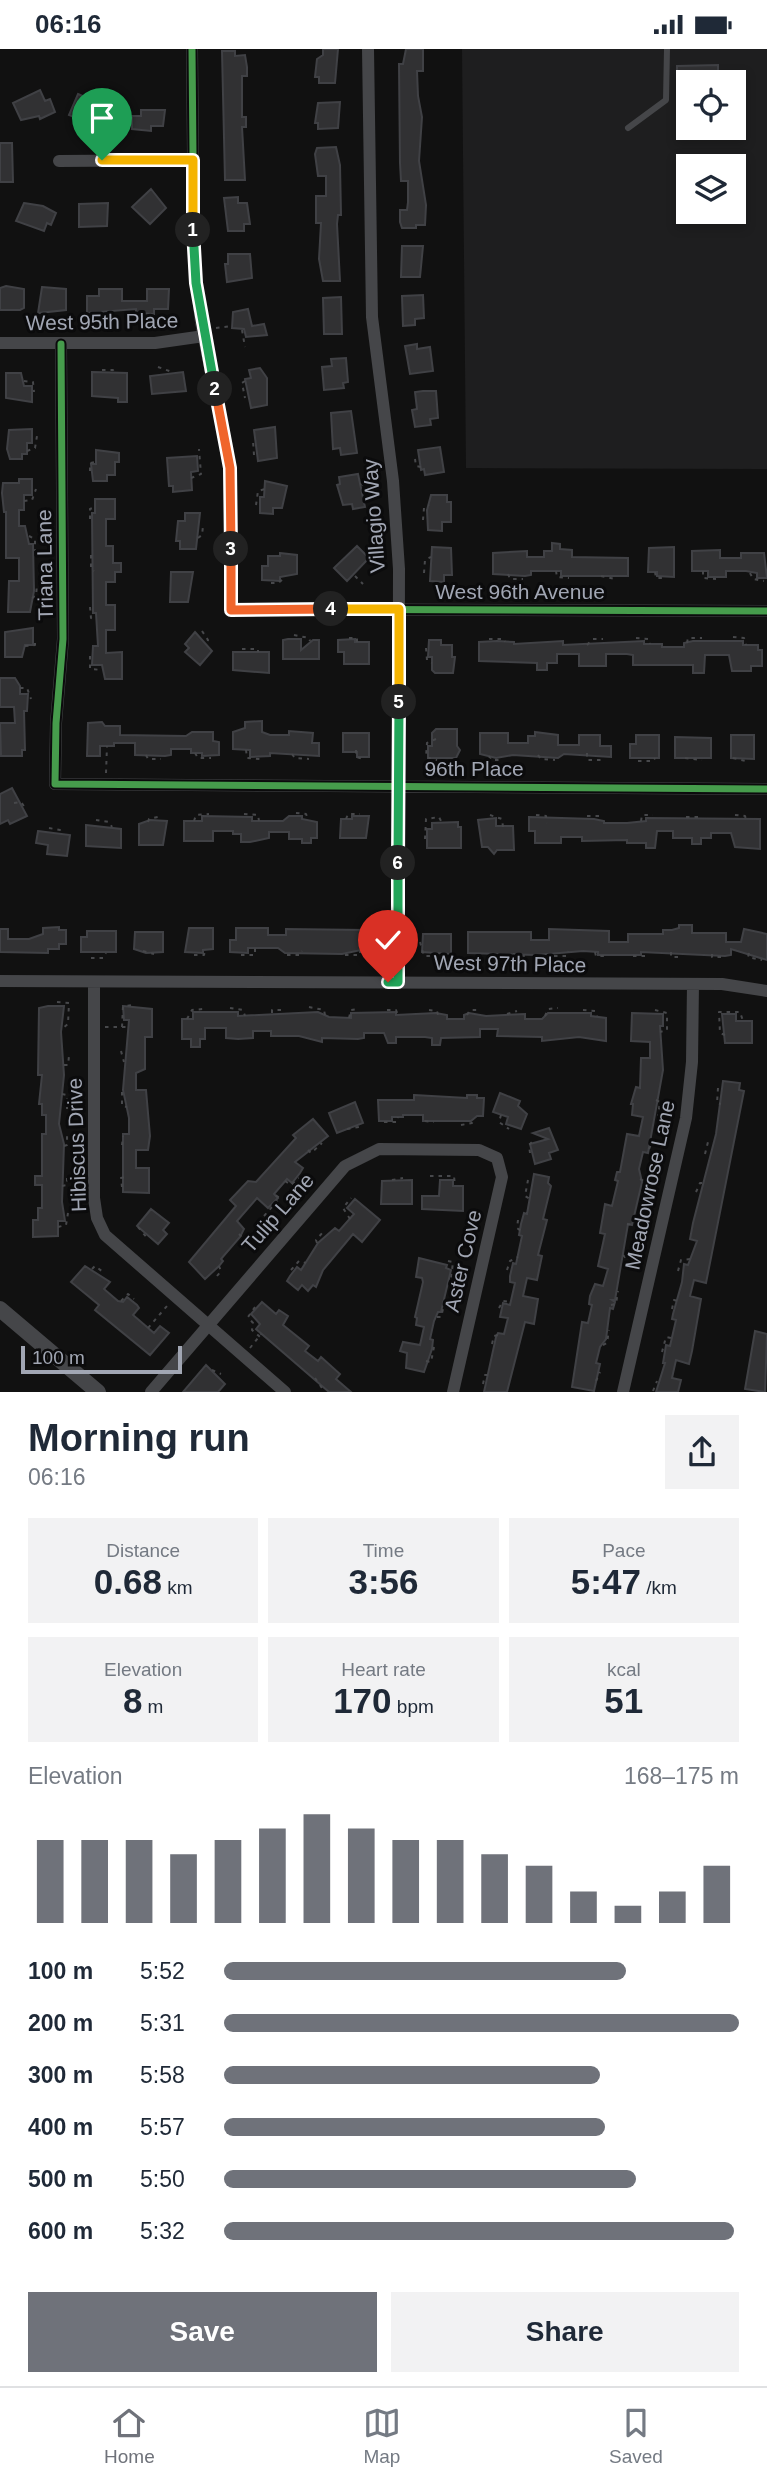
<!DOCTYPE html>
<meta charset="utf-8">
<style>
body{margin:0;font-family:Arial,sans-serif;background:#f2f2f3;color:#1f2937;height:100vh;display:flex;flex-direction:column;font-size:26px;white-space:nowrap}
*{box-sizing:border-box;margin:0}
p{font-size:23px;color:#747a83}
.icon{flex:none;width:38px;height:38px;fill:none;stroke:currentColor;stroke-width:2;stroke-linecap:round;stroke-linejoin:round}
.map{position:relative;height:1343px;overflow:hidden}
.side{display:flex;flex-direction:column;background:#fff;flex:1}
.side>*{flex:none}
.controls{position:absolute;left:676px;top:21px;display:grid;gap:14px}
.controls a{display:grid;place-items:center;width:70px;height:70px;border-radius:0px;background:#fff;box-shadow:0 4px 10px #0003;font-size:35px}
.scale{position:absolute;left:21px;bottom:18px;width:161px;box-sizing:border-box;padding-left:7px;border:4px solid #a1a6b3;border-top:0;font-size:19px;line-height:24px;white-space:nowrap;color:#a1a6b3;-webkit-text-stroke:5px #0b0b0c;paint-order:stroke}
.pin{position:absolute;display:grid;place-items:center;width:60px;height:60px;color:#fff;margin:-72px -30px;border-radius:50% 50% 50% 0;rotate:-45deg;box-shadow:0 0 7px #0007}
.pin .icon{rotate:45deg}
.km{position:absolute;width:35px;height:35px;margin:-18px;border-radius:50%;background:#222;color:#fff;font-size:19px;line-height:35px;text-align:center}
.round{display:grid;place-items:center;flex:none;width:74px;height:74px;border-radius:0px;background:#f2f2f3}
.overview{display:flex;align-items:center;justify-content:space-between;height:119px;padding:0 28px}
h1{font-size:38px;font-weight:600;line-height:52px}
.stats{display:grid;grid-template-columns:repeat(3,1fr);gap:10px;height:119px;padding:7px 28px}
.stats div{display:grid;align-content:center;border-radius:0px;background:#f2f2f3;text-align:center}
.stats b{font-size:35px;font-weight:600}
.stats small{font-size:19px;font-weight:400}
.stats p{font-size:19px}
.chart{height:196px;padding:14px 28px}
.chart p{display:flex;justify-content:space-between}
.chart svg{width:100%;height:126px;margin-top:7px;stroke:#6f727a;stroke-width:6}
.action{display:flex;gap:14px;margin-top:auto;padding:14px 28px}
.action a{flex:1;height:80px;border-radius:0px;background:#6f727a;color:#fff;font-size:28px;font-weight:600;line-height:80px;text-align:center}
.action a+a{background:#f2f2f3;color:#1f2937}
ul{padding:0 28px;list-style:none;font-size:23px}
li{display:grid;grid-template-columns:112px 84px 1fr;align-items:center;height:52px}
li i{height:18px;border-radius:9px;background:#6f727a}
.status{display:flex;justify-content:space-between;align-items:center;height:49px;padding:0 35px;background:#fff;direction:ltr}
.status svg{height:19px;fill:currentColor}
.tab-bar{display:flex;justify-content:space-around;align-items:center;height:98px;border-top:2px solid #e0e1e3;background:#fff;font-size:19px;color:#747a83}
.tab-bar a{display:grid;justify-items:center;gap:4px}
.tab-bar .on{color:#6f727a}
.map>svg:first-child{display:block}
.built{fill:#1e1e1f;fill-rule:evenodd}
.building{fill:#313133;stroke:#404145;stroke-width:2}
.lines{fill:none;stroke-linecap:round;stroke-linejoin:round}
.path{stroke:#47484b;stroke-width:2;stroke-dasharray:3.5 5;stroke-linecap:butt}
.service{stroke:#454649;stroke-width:6}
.minor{stroke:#454649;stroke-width:12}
.tertiary{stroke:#454649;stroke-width:16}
.cycleway-casing{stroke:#0b0b0c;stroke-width:11}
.cycleway{stroke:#469c4c;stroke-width:7}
.split-1-casing{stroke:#fff;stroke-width:14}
.split-2-casing{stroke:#fff;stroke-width:14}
.split-3-casing{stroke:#fff;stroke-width:14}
.split-4-casing{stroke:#fff;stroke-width:14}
.split-5-casing{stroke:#fff;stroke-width:14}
.split-6-casing{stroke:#fff;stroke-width:14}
.split-7-casing{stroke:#fff;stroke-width:14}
.split-1{stroke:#f5b400;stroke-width:9}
.split-2{stroke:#22a559;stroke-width:9}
.split-3{stroke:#f0652b;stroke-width:9}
.split-4{stroke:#f0652b;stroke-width:9}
.split-5{stroke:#f5b400;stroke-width:9}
.split-6{stroke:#22a559;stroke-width:9}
.split-7{stroke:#22a559;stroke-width:9}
.labels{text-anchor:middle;stroke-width:6;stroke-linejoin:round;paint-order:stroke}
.street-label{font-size:21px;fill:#a1a6b3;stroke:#0b0b0c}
</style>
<div class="status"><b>06:16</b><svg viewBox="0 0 49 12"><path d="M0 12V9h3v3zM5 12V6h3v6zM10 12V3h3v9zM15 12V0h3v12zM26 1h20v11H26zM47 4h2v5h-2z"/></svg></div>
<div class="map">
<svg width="767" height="1343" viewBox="0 0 767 1343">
<rect width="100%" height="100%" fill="#111"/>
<path class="built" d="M462 0H767V420L466 419ZM688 33H733V79H688ZM688 117H733V163H688Z"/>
<path class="building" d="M323 0H338L335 34H319V28H315L317 10 323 6Z
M406 0H423V22H417L418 47 422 68 419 112 426 156 425 176H416V179H402L400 173V161H407L408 153V132H401L400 114 399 15H403Z
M222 2H235V7L245 6 247 18V27H242V68H246V78H242L245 131H225Z
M718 16V33H677V17Z
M40 41 45 52 50 50 55 63 40 70 39 67 21 71 13 54Z
M78 45 111 59 108 66 114 68 108 82 69 66Z
M340 53 338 79 318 80V74H315L318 54Z
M141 61H165L163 77H151V82L132 80V67H141Z
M0 94H12L13 133H0Z
M336 98 340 116 341 166H338L337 175 340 232H323L319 210 321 174H316V147H326V127H318L315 105 317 99Z
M151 140 166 159 150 175 132 158Z
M238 148V154H247L250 175H244V182H228L224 149Z
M24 154 43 157 56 164 51 176 47 174 44 182 16 172Z
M108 154 107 177 79 178V155Z
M402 197H423L420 228H401Z
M228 205H250L252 229 227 233 225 215H228Z
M6 237 24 240V259L20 261H0V239Z
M42 238 66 240V261L38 264Z
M99 240H122V252H147V240H169L168 260H154V265L136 264V260L87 264V247H99Z
M423 246 424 269 415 270V276L403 277 402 247Z
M341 248 342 285H324L323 249Z
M248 260 252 277 264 275 267 286 246 288 244 280 232 279 233 263Z
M417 295V300L430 298 433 322 410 325 405 297Z
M346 309 348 333 343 334 344 339 324 341 322 318 332 317 331 310Z
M260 319 267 329V356L251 359 245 330 251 329 249 321Z
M92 323 127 324V353H118V349L92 347Z
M183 323 186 342 152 345 150 327Z
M6 324H21L24 337H32V353L6 349Z
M423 342H436L438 369 430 370 431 376 415 378 412 361 417 360 415 343Z
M351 362 357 404 341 406 340 399 333 400 331 364Z
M275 378 277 409 258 412 254 381Z
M32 380V394H27V405H22V410H10L7 400 9 381Z
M440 398 444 423 425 426 424 420 421 421 418 401Z
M96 401 119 404V413H115V426H107V432H93L91 415H96Z
M197 407 198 422 191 423 192 441 173 443V437H169L167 409Z
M358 425 365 458 353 460 352 455 343 456 337 436 340 435 339 428Z
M19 430H32V446H24V461H19V477H25L29 495H33L34 542 30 563H8L9 532H19V509H6V463H4L2 444 3 434H19Z
M265 432 287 437 282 459H273V465L260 464V448H264Z
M431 446H447V453H451V473H442V482L428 481 427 461Z
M95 450H115V470H106V497H113V514H121V523H115V533H106V556H115V581H106V604L122 603V630H105L102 616H92L93 597H98L96 564H93L92 464H95Z
M185 464H200L196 500H180V492H176L178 472H185Z
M552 494 560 495V500L572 501V508L628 509V527H561V522H531V526L525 527 493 525V504L527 502V508H544V502H552Z
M357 497 369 509 347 532 334 519Z
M432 498 451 499 452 526H444V533L430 532Z
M674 498V528L657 527V523H648L649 499Z
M720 501V509H741V504H764L767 529H757V524L746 522H726V528H708V522H692V502Z
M280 504 297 506V525L280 528V532L262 531V517H268V507H280Z
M171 523H193L188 553H170Z
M33 579V596H25L22 608H5V583Z
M195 583 212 602 200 616 185 603 189 599 185 595Z
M288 590H301V601L313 591H319V610H283V591Z
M355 590V593H369V615H344V603H338V591Z
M429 591H441V596H452V608H455L453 624H435L432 621V608H428Z
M497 592 514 593V595L563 592V596L644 592V595H662V598H684V594L693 592H743V596H758V601H762V617H751V622H732L729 606H705L704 624H693V616H633V606L627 605H606V617H579V605H557V614H547V621H537V614L479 612V593Z
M233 603H269V624L233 621Z
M0 629H15L20 637V645H28L27 662H24L25 701H22V707H1L0 674H15L14 658H0Z
M262 672V683L270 686H289V682L313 684 312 694H319V707L270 704V707L250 708V701L233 700V683L245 679V673Z
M102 673 105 677H120V686L186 687 192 683H213V692L219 693V706L202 707V704H191V700H171V706L165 707 135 706V694H114V697H100V707H87L88 674Z
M436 680H457V697L460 701 456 709H428V697H432V684Z
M535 683 558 686V696H579V686H600V697H611V708L564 705 558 709 513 706 496 709 480 705V684H508V694H528V687H535Z
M343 684H369V708H357V703H343Z
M636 686H659V709H630V695H636Z
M731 686H754V710L731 709Z
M675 688 711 689V709H675Z
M12 739 27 767 10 775 8 771 0 775V745Z
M202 767 252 768V772H283L289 767H302V770L317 773V789H311V794H302V790H289V783H269V789L250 793H241V785H233V782H213V792H184V772H202Z
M352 767H369L366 789H340L341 770H352Z
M529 768 594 770 604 772V774H627L646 772V769L760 770V800L735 798 731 784H711V789H701V795H692V789H673V782H657L655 799H646V794H627V791L582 792V788H561V794H535V782H529Z
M496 769V777H513L514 801H497L494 805 488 798H482L478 771Z
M150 771 167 772 163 796H139V775Z
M458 773V778H461V799H427V780H432V774Z
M86 776 121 780V799L86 797Z
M38 782 70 786 67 807 47 805 48 796 36 794Z
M679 876H692V884H726V893H741L744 880 767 885V911L731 900V906L725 907 641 903V906H598V903L583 902 536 906 468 904V883H531V891H549V880L609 882V893H628V885H663V881H672L679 879Z
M59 878V881H66V895H59V900H48V904L0 903V880H8V890H29L43 885V879Z
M189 879H213V900L203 901V904L185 903Z
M236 879H268V886H286V880L365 881 366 900 342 905 285 904 278 899H248V904L230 903V891H236Z
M87 882H116V903H81V888H87Z
M135 883H163V903L146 904 134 900Z
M423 885H451V905L422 903Z
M48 957H64L61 983 64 1026 59 1075 64 1095 62 1153 65 1172H58V1187L33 1188V1171H38V1159H42V1136H35V1127H42V1085H46V1066H42V1055H39L42 1026H38L39 959Z
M123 957 152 960V988H145V1020L136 1024V1041H146L150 1087 148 1101H136V1119H149V1144L123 1143V1085H129V1069L123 1041 129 971H124Z
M193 963H238V967L318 963 329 968 351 969V964L396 963V966L436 964 447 966V970H464V966L469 964 486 967 525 965V970H542L548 964H591V967L606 969V992L579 988 542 992V988L497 987 498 980H480V988L441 989 440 996H432V989L425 988H396V994H388L384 984H364V989L358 990 322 989V993L299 987H271V982H253V989L238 990 226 989V979H205V990H200V998H191V990H182V970H193Z
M632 964 663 965V977H660L663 1021 648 1104 643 1103 639 1120 642 1133 632 1176 628 1175 615 1251H612L615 1253 613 1260 610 1259 606 1290 600 1298 596 1314 600 1315 594 1342 572 1338 582 1273 588 1274 592 1256 589 1255 590 1247 595 1235 603 1237 608 1220 598 1217 605 1185 600 1184 605 1155 612 1157 618 1132 615 1131 617 1123H620L627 1085 639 1087 643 1068 632 1066 633 1055H631L636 1038 640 1039 641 1009H650V993L631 992Z
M722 965H736V972H752V994H725Z
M723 1032 740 1034 739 1041 744 1042 706 1234 694 1231 690 1247 701 1250 692 1302 689 1315 676 1311 672 1329 681 1331 678 1343H656L665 1314H663L666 1296 670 1297 676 1271 672 1270 673 1265 682 1233 684 1215 688 1216 697 1192 690 1190 693 1174 716 1085Z
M500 1044 520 1052 518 1057 527 1065 521 1080 506 1075 508 1068 493 1063Z
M414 1046 467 1049V1046H477V1049H484L483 1067H477L471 1072H423V1066H403V1068H392V1072H379L378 1051H414Z
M355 1053 363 1074 337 1084 329 1064Z
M313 1070 328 1087 295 1113 303 1119 300 1124 292 1134 287 1130 274 1145 278 1149 268 1159 257 1149 237 1172 244 1180 240 1188 221 1210 223 1212 219 1217 205 1230 189 1213 236 1157 230 1151 248 1132 256 1133 296 1089 293 1086Z
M549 1079 558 1101 549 1104 551 1110 535 1115 530 1095 548 1090 533 1084Z
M534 1125 549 1128 548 1134 551 1137 543 1170 547 1171 538 1206 542 1207 537 1231 527 1229 523 1247 538 1250 534 1275 525 1273 507 1343H484L496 1288 498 1284 504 1285 508 1269 500 1268 503 1254 510 1256 515 1234 510 1233V1227L513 1214 516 1215 522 1187 519 1186 521 1175 524 1164 527 1165Z
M412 1131V1155H381L382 1132Z
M440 1131H453V1137H463V1162L422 1160V1147H439Z
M355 1150 380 1171 362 1193 353 1185 323 1221 316 1238 313 1236 308 1242 302 1236 298 1241 287 1232 290 1227 297 1218 301 1221 318 1194 335 1179 339 1182 354 1165 347 1159Z
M151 1160 169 1174 163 1181 167 1185 158 1195 137 1177Z
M419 1209 447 1216 446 1219 451 1221 441 1263H438L434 1272 430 1290 433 1291 432 1300 424 1323 406 1319 407 1304 400 1302 403 1293 420 1296 424 1278 416 1276 417 1269 415 1268 423 1233 422 1229 416 1228Z
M85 1217 110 1233 104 1240 118 1252 123 1253 127 1248 137 1256 139 1259 133 1266 154 1284 160 1277 169 1284 150 1306 95 1261 99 1256 71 1233Z
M262 1253 276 1265 279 1261 288 1267 283 1276 309 1297 305 1302 318 1312 321 1308 340 1325 336 1330 351 1343H329L256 1280 260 1275 251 1265Z
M755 1282 767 1285 765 1343 745 1340Z
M206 1316 225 1335 218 1343H183Z"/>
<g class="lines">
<path class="path" d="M216 279 232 277
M242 281 245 298
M158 318 172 323
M102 321H113L115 326
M24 332 33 333 34 343
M245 332 242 334 245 349
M27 402 35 399 37 387
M254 406 253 392 256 391
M415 410 416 417 421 418
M90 422V414L96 413
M191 429 201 425 199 400
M360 435 364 436 367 450
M24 452 32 451 36 440
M256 456 258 442 269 439
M90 470V460L95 458
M423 471 424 459 429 456
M29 487 35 490V502
M198 489 202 486 203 477
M91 506V520L94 522
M556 522 557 528 569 529
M703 522V529L716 530
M655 523 656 529H665
M424 524 425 511 431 508
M750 524 753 530 764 532
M508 525 510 530H523
M355 527 363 535
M601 527 615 530
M271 534H278L286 528
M32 549 36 547 37 535
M90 558 91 569 96 572
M202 582 208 591 207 596
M294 586 309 589 310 592
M733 588 744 589 746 596
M349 589H357V593
M636 589 649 590 650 595
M489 590H504L505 593
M687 594 688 589H702
M587 596 593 590H603
M25 597 35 596V589
M426 599 427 611 432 614
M242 600H258V603
M90 607V620L102 621
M20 639H27L31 650
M436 690 427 694 426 708 437 711
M246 701 247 709 260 710
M356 701V708L363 710
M195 704 198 709H211
M587 704V711H602
M292 705 295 709 309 710
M146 706 148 710H161
M538 706 541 710 555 711
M489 707 491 711H503
M685 709 702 711
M733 709 746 712
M638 712H653L655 709
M106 724 107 697
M14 754 21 753 26 760
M296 764 306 765 308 770
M244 765 258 766 259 772
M490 766 502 770 503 778
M536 766 546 767 547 774
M735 766 745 767 747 773
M587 767H599L600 772
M686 768H700L701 770
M346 770 348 765H360
M96 771 109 773 112 778
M194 772 196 766 209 765
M641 772 642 766H653
M148 773 149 770 158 768
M49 779 60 781 61 785
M425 790 426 770 439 768 442 774
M420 893 424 907H442
M143 902 154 905
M595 903 596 907H606
M671 903V908H683
M749 904 748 908 762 911
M513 905 528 908
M712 905V908H721
M194 906H204L205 901
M241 906H255V899
M287 906H300L302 902
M345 906H360V901
M554 907H566L568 902
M633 907H645L647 903
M91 909H103L106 904
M442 922V906
M57 953 69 954 68 975 63 979
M309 958 324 961 325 966
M230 959 243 961 245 967
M387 961H396L398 966
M429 961 437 962 438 966
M583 961 595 962 597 967
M655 961 667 964V981L660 983
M272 964V961H284
M507 965 517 962
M467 966 470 961H477
M545 967 548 960 558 959
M349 969 351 961 359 960
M187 970 192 961 203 960
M105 978H130
M122 978 123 957 135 956
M725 986 720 984 719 963H740L743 972
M121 1002 124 1013
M64 1016H68L69 1007
M718 1039 717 1054 721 1055
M122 1043V1057L127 1058
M62 1045 67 1046V1060
M656 1051 660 1053 658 1067
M501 1066 499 1073 509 1080
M425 1072 434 1073
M384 1073H397L398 1068
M461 1076 472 1074 473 1070
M347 1080 359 1078
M122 1096 123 1087
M64 1097 67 1096V1083
M649 1100 652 1093
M308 1101 311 1104 322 1094
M530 1104 529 1096 532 1093
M705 1105 708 1093H712
M430 1127H454L455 1137
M640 1130 644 1132V1142
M392 1131 403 1129
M528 1131 525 1147 530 1150
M285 1132 291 1136 299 1129
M62 1137 67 1136V1125
M122 1138 121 1129 125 1128
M696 1143 700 1134H705
M264 1167 280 1149 275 1146
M350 1170 343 1159 351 1149
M518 1171 517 1179 521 1182
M627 1175 633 1176 635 1167
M58 1178 66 1176 68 1164
M138 1178 148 1190
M239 1185 244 1190 240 1194
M317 1194 316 1191 324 1182
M623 1206 626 1209 624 1218
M448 1212 453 1213 451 1229
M92 1220 95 1217 103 1223
M291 1221 299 1212 306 1214
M507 1221 510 1212 518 1208
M678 1222 681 1211 690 1210
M217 1227 221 1222 219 1217
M121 1252 128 1245 134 1250
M611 1256 616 1255 618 1242
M255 1258 248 1268 253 1274 252 1281 260 1288
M499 1259 503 1252 511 1253
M672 1260 674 1251 678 1252
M437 1268H441L444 1256
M148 1279 167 1257
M492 1295 494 1287 498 1286
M603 1296 607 1294 609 1281
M250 1299 261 1285
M662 1303 666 1288 671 1289
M426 1312 431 1313 434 1298
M212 1321 221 1325
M315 1329 322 1339
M596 1332 600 1323
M483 1335 485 1326H488
M653 1342 657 1332"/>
<path class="service" d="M628 79 666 51 667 0"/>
<path class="minor" d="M192 0 194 213 201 273 230 419 231 560 767 562
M368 0 372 268 393 432 399 520 398 933
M59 112 193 111
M0 294H155L204 287
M61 295 63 590 56 674 55 735 767 740
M0 932 722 935 767 942
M94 933V1149L97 1169 105 1186 285 1343
M151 1343 345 1117 379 1100 479 1101 497 1109 502 1128 453 1343
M623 1343 686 1069 692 1013 693 935"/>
<path class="tertiary" d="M0 1260 98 1343"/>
<g class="cycleway-casing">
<path id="cycleway" d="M192 0 194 213 201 273 230 419 231 560 767 562
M61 295 63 590 56 674 55 735 767 740"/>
</g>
<use href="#cycleway" class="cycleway"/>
</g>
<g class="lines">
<g class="split-1-casing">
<path id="split-1" d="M102 111H193V181"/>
</g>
<g class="split-2-casing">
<path id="split-2" d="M193 181 196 234 215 340"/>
</g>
<g class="split-3-casing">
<path id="split-3" d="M215 340 230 419 231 500"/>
</g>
<g class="split-4-casing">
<path id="split-4" d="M231 500V561L331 560"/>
</g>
<g class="split-5-casing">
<path id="split-5" d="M331 560H399V653"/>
</g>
<g class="split-6-casing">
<path id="split-6" d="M398 814 399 653"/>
</g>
<g class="split-7-casing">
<path id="split-7" d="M388 933H398V814"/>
</g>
<use href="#split-1" class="split-1"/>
<use href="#split-2" class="split-2"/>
<use href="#split-3" class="split-3"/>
<use href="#split-4" class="split-4"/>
<use href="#split-5" class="split-5"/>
<use href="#split-6" class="split-6"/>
<use href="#split-7" class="split-7"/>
</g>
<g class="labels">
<g class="street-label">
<text transform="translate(102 273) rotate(-1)" y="7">West 95th Place</text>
<text transform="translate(374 467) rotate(-94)" y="7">Villagio Way</text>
<text transform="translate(45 516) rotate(-91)" y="7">Triana Lane</text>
<text x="520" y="550">West 96th Avenue</text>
<text x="474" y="727">96th Place</text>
<text transform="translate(510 915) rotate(1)" y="7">West 97th Place</text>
<text transform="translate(77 1096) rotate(-92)" y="7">Hibiscus Drive</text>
<text transform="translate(650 1136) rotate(-78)" y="7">Meadowrose Lane</text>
<text transform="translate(278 1164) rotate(-49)" y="7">Tulip Lane</text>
<text transform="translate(463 1212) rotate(-77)" y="7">Aster Cove</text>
</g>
</g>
</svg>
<div class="controls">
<a><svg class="icon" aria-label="locate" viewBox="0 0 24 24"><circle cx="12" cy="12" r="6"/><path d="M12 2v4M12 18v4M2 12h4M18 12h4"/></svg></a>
<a><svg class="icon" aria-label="layers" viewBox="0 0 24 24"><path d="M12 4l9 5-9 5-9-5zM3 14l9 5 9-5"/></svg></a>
</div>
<div class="scale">100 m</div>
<div class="pin" style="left:102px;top:111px;background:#1e9e55"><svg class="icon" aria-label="arrive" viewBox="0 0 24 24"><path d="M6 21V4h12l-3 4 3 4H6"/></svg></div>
<div class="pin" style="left:388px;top:933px;background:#d93025"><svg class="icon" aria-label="check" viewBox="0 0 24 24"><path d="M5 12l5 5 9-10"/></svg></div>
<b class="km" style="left:193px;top:181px">1</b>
<b class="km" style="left:215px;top:340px">2</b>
<b class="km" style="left:231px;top:500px">3</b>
<b class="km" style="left:331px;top:560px">4</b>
<b class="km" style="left:399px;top:653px">5</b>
<b class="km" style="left:398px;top:814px">6</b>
</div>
<section class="side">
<div class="overview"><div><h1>Morning run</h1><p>06:16</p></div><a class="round"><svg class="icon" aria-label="share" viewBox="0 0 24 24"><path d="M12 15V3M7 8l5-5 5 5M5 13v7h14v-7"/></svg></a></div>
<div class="stats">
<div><p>Distance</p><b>0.68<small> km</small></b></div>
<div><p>Time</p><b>3:56</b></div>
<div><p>Pace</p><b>5:47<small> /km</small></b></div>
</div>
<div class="stats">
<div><p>Elevation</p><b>8<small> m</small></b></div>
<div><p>Heart rate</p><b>170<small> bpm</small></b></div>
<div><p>kcal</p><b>51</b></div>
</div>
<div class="chart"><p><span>Elevation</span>168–175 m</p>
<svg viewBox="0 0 160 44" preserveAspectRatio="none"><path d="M5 44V15M15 44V15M25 44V15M35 44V20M45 44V15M55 44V11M65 44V6M75 44V11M85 44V15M95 44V15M105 44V20M115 44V24M125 44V33M135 44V38M145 44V33M155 44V24"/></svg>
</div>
<ul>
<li><b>100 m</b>5:52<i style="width:78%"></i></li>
<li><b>200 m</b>5:31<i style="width:100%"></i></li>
<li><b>300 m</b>5:58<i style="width:73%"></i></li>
<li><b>400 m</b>5:57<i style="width:74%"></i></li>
<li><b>500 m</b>5:50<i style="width:80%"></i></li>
<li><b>600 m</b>5:32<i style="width:99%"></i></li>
</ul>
<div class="action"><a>Save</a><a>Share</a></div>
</section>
<nav class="tab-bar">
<a class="on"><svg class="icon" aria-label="home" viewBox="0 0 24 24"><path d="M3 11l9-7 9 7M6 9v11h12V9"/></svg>Home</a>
<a><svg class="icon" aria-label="map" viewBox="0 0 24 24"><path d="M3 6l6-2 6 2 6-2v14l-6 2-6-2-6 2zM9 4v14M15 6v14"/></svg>Map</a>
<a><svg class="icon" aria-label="saved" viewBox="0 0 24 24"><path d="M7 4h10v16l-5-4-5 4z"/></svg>Saved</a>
</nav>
